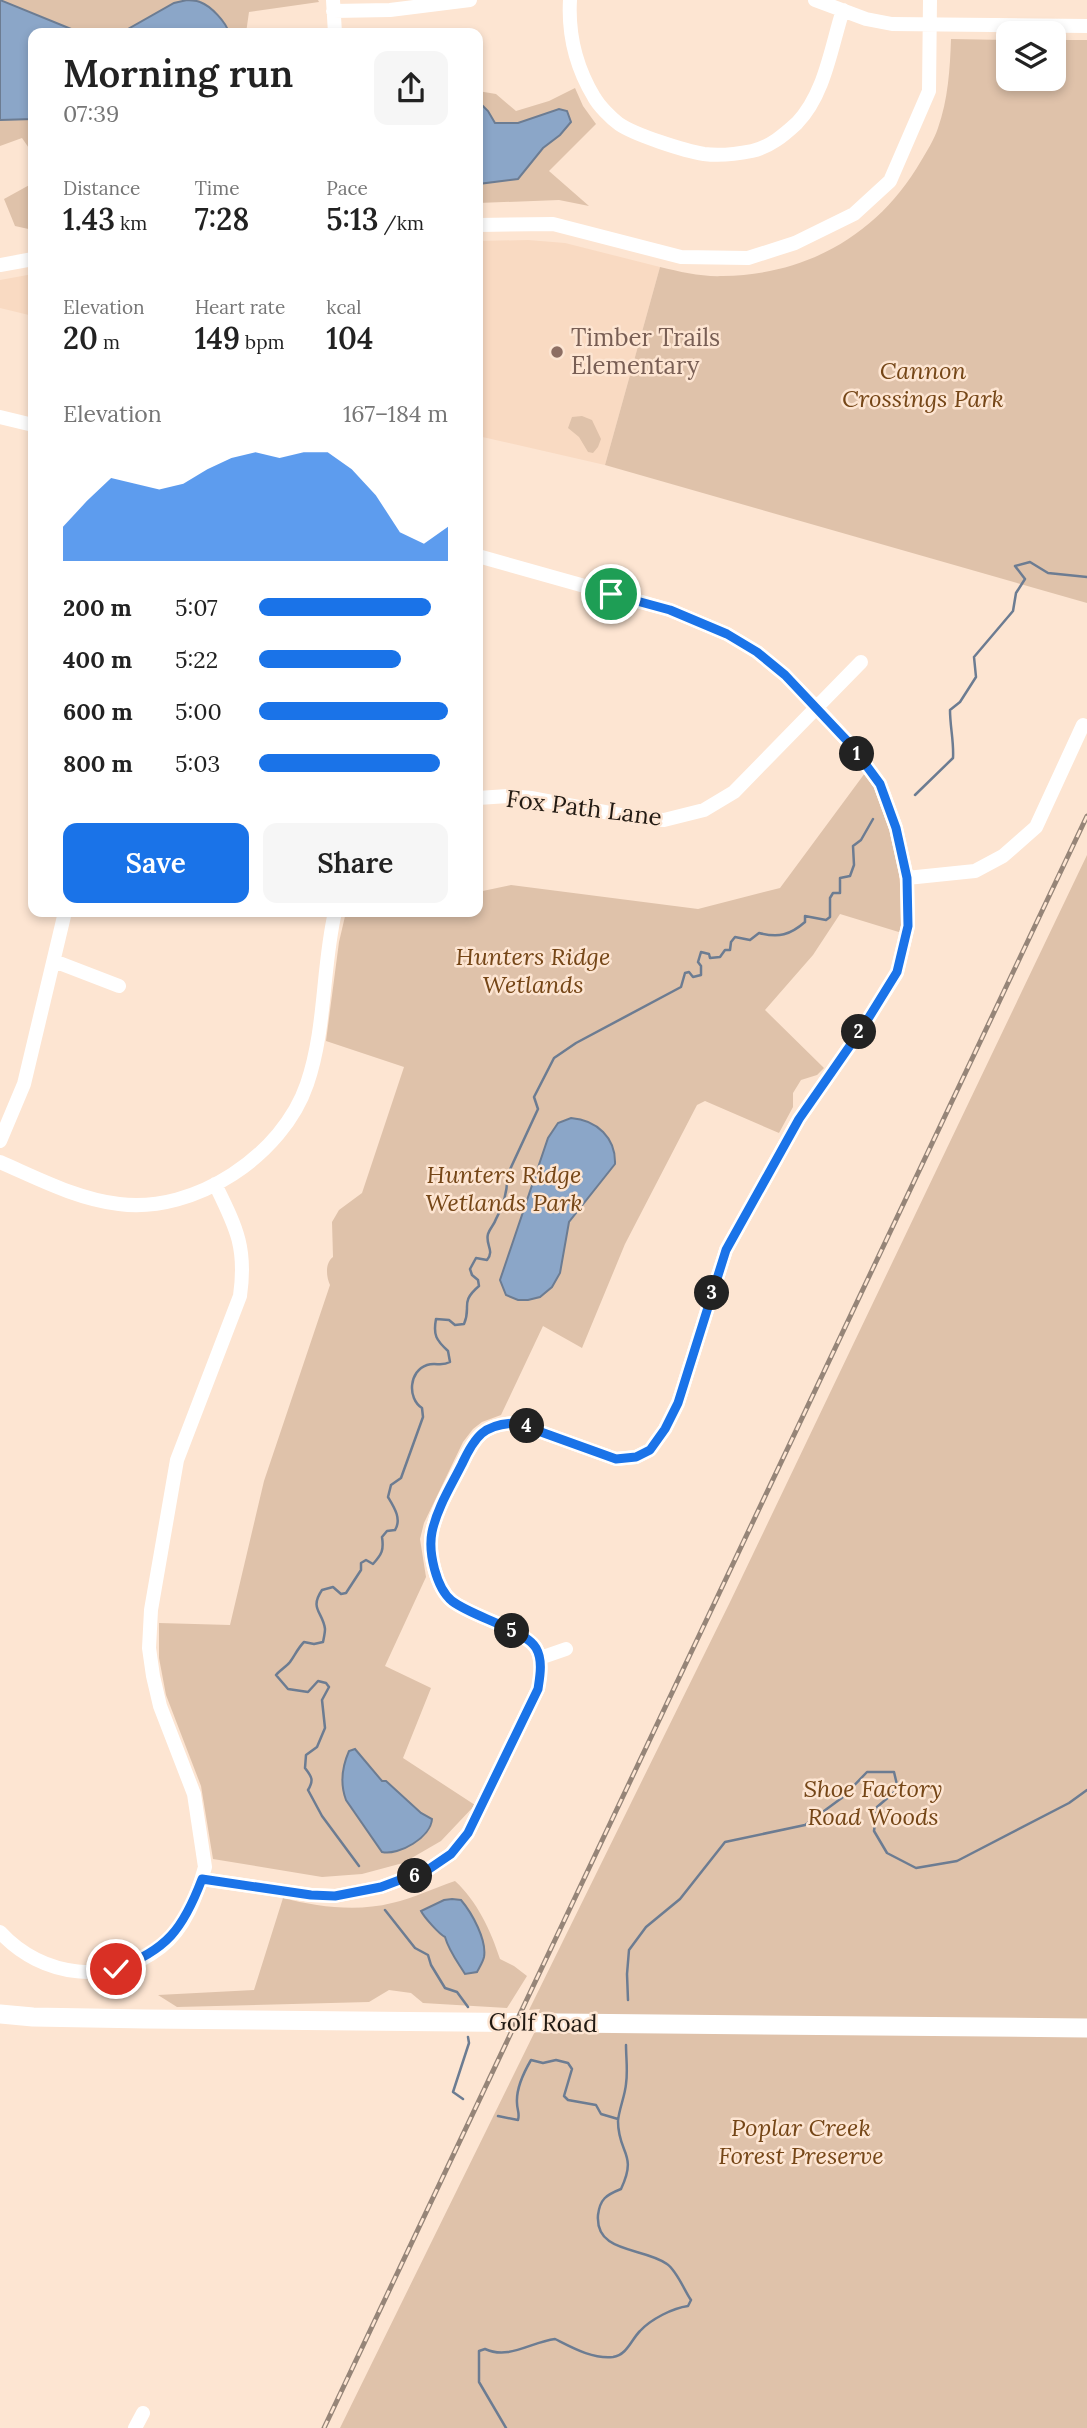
<!DOCTYPE html>
<meta charset="utf-8">
<style>
body{margin:0;font-family:Lora,serif;background:#f6f6f6;color:#222;height:100vh;display:flex;flex-direction:column;font-size:26px;white-space:nowrap}
*{box-sizing:border-box;margin:0}
p{font-size:23px;color:#767676}
.icon{flex:none;width:38px;height:38px;fill:none;stroke:currentColor;stroke-width:2;stroke-linecap:round;stroke-linejoin:round}
.map{position:relative;flex:1;overflow:hidden}
.drawer{position:absolute;left:28px;top:28px;width:455px;height:889px;display:flex;flex-direction:column;background:#fff;border-radius:14px;box-shadow:0 4px 10px #0003}
.drawer>*{flex:none}
.buttons{position:absolute;left:996px;top:21px;display:grid;gap:14px}
.buttons a{display:grid;place-items:center;width:70px;height:70px;border-radius:14px;background:#fff;box-shadow:0 4px 10px #0003;font-size:35px}
.pin{position:absolute;display:grid;place-items:center;width:60px;height:60px;color:#fff;margin:-30px;border:4px solid #fff;border-radius:50%;box-shadow:0 2px 7px #0007}
.km{position:absolute;width:35px;height:35px;margin:-18px;border-radius:50%;background:#222;color:#fff;font-size:19px;line-height:35px;text-align:center}
.round{display:grid;place-items:center;flex:none;width:74px;height:74px;border-radius:14px;background:#f6f6f6}
.overview{display:flex;align-items:center;justify-content:space-between;height:119px;padding:0 35px}
h1{font-size:38px;font-weight:600;line-height:52px}
.metrics{display:grid;grid-template-columns:repeat(3,1fr);gap:10px;height:119px;padding:7px 35px}
.metrics div{display:grid;align-content:center}
.metrics b{font-size:30px;font-weight:600}
.metrics small{font-size:19px;font-weight:400}
.metrics p{font-size:19px}
.chart{height:196px;padding:14px 35px}
.chart p{display:flex;justify-content:space-between}
.chart svg{width:100%;height:126px;margin-top:7px;fill:#1a73e8;opacity:.7}
.cta{display:flex;gap:14px;margin-top:auto;padding:14px 35px}
.cta a{flex:1;height:80px;border-radius:14px;background:#1a73e8;color:#fff;font-size:28px;font-weight:600;line-height:80px;text-align:center}
.cta a+a{background:#f6f6f6;color:#222}
ul{padding:0 35px;list-style:none;font-size:23px}
li{display:grid;grid-template-columns:112px 84px 1fr;align-items:center;height:52px}
li i{height:18px;border-radius:9px;background:#1a73e8}
.map>svg:first-child{display:block}
.built{fill:#f9dac2}
.green{fill:#dfc2aa}
.water{fill:#8ba6c8;stroke:#6c7c92;stroke-width:2}
.lines{fill:none;stroke-linecap:round;stroke-linejoin:round}
.stream{stroke:#6c7c92;stroke-width:2.5}
.minor{stroke:#fff;stroke-width:14}
.major{stroke:#fff;stroke-width:19}
.rail-casing{stroke:#968578;stroke-width:5}
.rail{stroke:#fde5d2;stroke-width:2.5;stroke-dasharray:8;stroke-linecap:butt}
.route-casing{stroke:#fff;stroke-width:14}
.route{stroke:#1a73e8;stroke-width:9}
.education-dot{fill:#8d6e63;stroke:#fde5d2;stroke-width:2.5}
.labels{text-anchor:middle;stroke-width:5;stroke-linejoin:round;paint-order:stroke}
.education-label{font-size:24px;fill:#785e54;stroke:#fde5d2;text-anchor:start}
.park-label{font-size:24px;font-style:italic;fill:#754617;stroke:#fde5d2}
.street-label{font-size:24px;fill:#221a13;stroke:#fde5d2}
</style>
<div class="map">
<svg width="1087" height="2428" viewBox="0 0 1087 2428">
<rect width="100%" height="100%" fill="#fde5d2"/>
<path class="built" d="M528 240 565 243 660 267 605 465 478 436V241Z
M33 274V316L0 308V280Z"/>
<path class="green" d="M0 0H318L319 2 249 12 246 33H33V154L22 138 0 146Z
M951 39 1008 40V79H1054V40H1087V603L605 465 660 267C681 272 702 277 723 276 807 275 879 234 921 161 927 151 934 140 938 128 948 100 950 69 951 39Z
M575 88 583 106 596 124 549 171 589 206 559 200 478 203V91L496 94 516 111 549 101Z
M33 183V230L15 226 4 199Z
M582 416 592 420 601 439 598 447 593 453 588 452 579 437 568 428 572 417Z
M865 773C899 816 901 880 902 933L840 914 813 955 765 1010 824 1068 817 1075 801 1080 793 1093V1107L779 1133 705 1101 697 1105 625 1244 582 1348 543 1326 501 1415 482 1422 473 1429 463 1442 424 1523 420 1539 426 1577 385 1666 431 1688 403 1758 475 1805 441 1841 403 1863 362 1874 322 1877 213 1859 201 1786 166 1695 159 1658V1623L230 1625 264 1481 330 1285C326 1276 325 1263 333 1257L332 1222 339 1210 362 1193 404 1067 326 1041 339 942 346 912H478V892L511 885 698 909 780 888Z
M1087 855V2428H340L544 2013H538L540 2009 529 2010 731 1600Z
M455 1881C477 1901 491 1931 500 1959L514 1966 527 1976 507 2008 423 2003 411 1993 389 1990 369 2002 177 2007 158 1995 254 1990 283 1898C318 1907 357 1912 392 1903 414 1898 434 1888 455 1881Z"/>
<path class="water" d="M0 0 81 33H33V119L0 120Z
M187 0C192 1 196 0 200 2 211 6 226 22 229 33H121L174 3Z
M478 101 488 111 495 123H518L559 109 567 111 571 122 560 135 543 148 518 179 478 184Z
M571 1118C597 1120 616 1138 615 1164L569 1222 560 1273 552 1287 540 1297 528 1300H518L506 1295 500 1280 548 1138 558 1123Z
M355 1749 382 1781H386L421 1813 432 1819C431 1837 399 1856 382 1852L346 1800C340 1784 342 1767 349 1751Z
M452 1899 461 1900C472 1913 487 1940 484 1957 483 1962 479 1968 477 1972L465 1974C457 1961 449 1951 445 1937 439 1934 424 1917 421 1911L444 1900Z"/>
<g class="lines">
<path class="stream" d="M915 795 953 758C954 741 950 727 950 710L960 702 976 677 974 657 1013 611 1016 593 1025 579 1015 566 1030 562 1048 573 1087 577
M359 1866 322 1816 308 1790C314 1780 312 1777 305 1768L306 1755 317 1747 325 1728 322 1700 329 1687 326 1683 318 1681 308 1692 288 1689 276 1675C280 1670 286 1667 290 1662 295 1655 298 1648 304 1642L314 1644 323 1642C324 1637 325 1633 325 1629 323 1612 309 1609 322 1590L333 1587 341 1594 346 1593 361 1570V1563L366 1560 373 1564C382 1554 384 1550 382 1537L387 1531 395 1530C402 1519 394 1507 388 1497L391 1485 401 1478 423 1417 422 1408C407 1398 409 1371 427 1365 436 1362 441 1367 450 1362L448 1351C436 1340 433 1335 436 1319L449 1320 455 1325 464 1324C472 1306 459 1303 479 1286L478 1280 472 1275 470 1269 476 1258 487 1260C495 1250 485 1245 488 1234 490 1228 494 1225 496 1219 503 1207 508 1190 507 1176L538 1109 534 1097 554 1058 576 1043 681 987 685 973 689 972 693 977 701 975V966L698 962 701 952 709 954 710 958 720 957 725 950H730L731 942 735 937 750 940 759 933C779 938 790 935 805 922V916L826 920 830 917V898L833 893H840V878L850 876 854 865 853 846 861 840 873 819
M385 1910 415 1948 428 1955 431 1965 445 1988 457 1992 468 2007
M628 2000 627 1974 629 1950 646 1927 680 1899 725 1842 805 1825 843 1797 867 1772H894L898 1789 877 1807 874 1831 887 1853 916 1868 957 1861 1069 1803 1087 1790
M463 2099 453 2092 469 2043 468 2037
M498 2116 518 2120C520 2113 517 2110 517 2103 516 2089 524 2072 531 2060L543 2063 556 2060 568 2063 572 2069 564 2096 568 2100 596 2105 601 2114 618 2119
M506 2428 479 2382V2351L485 2349C509 2360 531 2342 555 2339 573 2348 592 2359 613 2357 627 2355 631 2340 640 2331 651 2319 673 2308 688 2306L691 2300C684 2290 677 2271 667 2264 644 2247 595 2254 598 2215 600 2199 606 2195 621 2189 638 2153 618 2154 618 2121 619 2109 625 2096 626 2084 628 2071 626 2058 626 2045"/>
<path class="minor" d="M333 0 335 33
M570 0C568 34 576 67 594 97 599 106 611 118 619 124 635 135 685 151 704 154 719 156 737 154 752 151 770 147 784 135 797 123 825 94 831 47 843 10
M815 0 866 19 892 24 1087 26
M333 11 390 10 470 0
M478 225 553 224 681 257 748 258 795 243 854 214 890 181 929 91 930 0
M0 265 33 259
M0 417 33 425
M478 798 508 796 531 798 636 818 664 820 704 810 734 792 861 662
M907 878 975 871 1003 856 1036 827 1083 725
M54 961 119 986
M0 1141 24 1084 65 912
M0 1162C39 1179 77 1199 119 1204 195 1214 283 1155 307 1084 326 1029 322 968 335 912
M540 1658 566 1649
M202 1879 311 1895 335 1896 381 1887 429 1869 451 1854 468 1833 538 1689C541 1676 543 1660 536 1648 530 1639 515 1632 505 1627 489 1619 467 1612 452 1601 436 1588 428 1552 432 1532 437 1508 451 1486 462 1464 475 1436 484 1424 516 1423L616 1459 636 1457 650 1450 665 1429 678 1403 726 1250 799 1119 863 1027 897 973 908 926 907 878 896 828 880 784 852 746 817 708 785 675 757 652 727 634 670 610 478 556
M0 1932C42 1978 111 1986 161 1947 185 1928 197 1896 205 1867L194 1794 160 1706 153 1676 149 1648 151 1610 177 1460 240 1296C247 1247 236 1227 215 1184
M135 2428 143 2413"/>
<path class="major" d="M0 2014 33 2017 147 2019 1087 2028"/>
<g class="rail-casing">
<path id="rail" d="M324 2428 1087 816"/>
</g>
<use href="#rail" class="rail"/>
</g>
<g class="lines">
<g class="route-casing">
<path id="route" d="M116 1969C167 1950 183 1929 202 1879L311 1895 335 1896 381 1887 429 1869 451 1854 468 1833 538 1689C540 1676 543 1660 536 1648 530 1638 515 1632 505 1627 489 1619 467 1612 452 1601 436 1588 428 1552 432 1532 437 1508 451 1486 462 1464 475 1436 484 1424 516 1423L616 1459 636 1457 650 1450 665 1429 678 1403 726 1250 799 1119 863 1027 897 972 908 926 907 878 896 828 880 784 852 746 785 675 757 652 727 634 670 610 611 594"/>
</g>
<use href="#route" class="route"/>
</g>
<circle class="education-dot" cx="557" cy="352" r="7"/>
<g class="labels">
<g class="education-label">
<text x="571" y="346">Timber Trails<tspan x="571" dy="28">Elementary</tspan></text>
</g>
<g class="park-label">
<text x="923" y="379">Cannon<tspan x="923" dy="28">Crossings Park</tspan></text>
<text x="533" y="965">Hunters Ridge<tspan x="533" dy="28">Wetlands</tspan></text>
<text x="504" y="1183">Hunters Ridge<tspan x="504" dy="28">Wetlands Park</tspan></text>
<text x="873" y="1797">Shoe Factory<tspan x="873" dy="28">Road Woods</tspan></text>
<text x="801" y="2136">Poplar Creek<tspan x="801" dy="28">Forest Preserve</tspan></text>
</g>
<g class="street-label">
<text transform="translate(584 808) rotate(7)" y="8">Fox Path Lane</text>
<text transform="translate(543 2023) rotate(1)" y="8">Golf Road</text>
</g>
</g>
</svg>
<div class="buttons">
<a><svg class="icon" aria-label="layers" viewBox="0 0 24 24"><path d="M12 4l9 5-9 5-9-5zM3 14l9 5 9-5"/></svg></a>
</div>
<div class="pin" style="left:611px;top:594px;background:#1e9e55"><svg class="icon" aria-label="arrive" viewBox="0 0 24 24"><path d="M6 21V4h12l-3 4 3 4H6"/></svg></div>
<div class="pin" style="left:116px;top:1969px;background:#d93025"><svg class="icon" aria-label="check" viewBox="0 0 24 24"><path d="M5 12l5 5 9-10"/></svg></div>
<b class="km" style="left:857px;top:754px">1</b>
<b class="km" style="left:859px;top:1032px">2</b>
<b class="km" style="left:712px;top:1293px">3</b>
<b class="km" style="left:527px;top:1426px">4</b>
<b class="km" style="left:512px;top:1631px">5</b>
<b class="km" style="left:415px;top:1876px">6</b>
<section class="drawer">
<div class="overview"><div><h1>Morning run</h1><p>07:39</p></div><a class="round"><svg class="icon" aria-label="share" viewBox="0 0 24 24"><path d="M12 15V3M7 8l5-5 5 5M5 13v7h14v-7"/></svg></a></div>
<div class="metrics">
<div><p>Distance</p><b>1.43<small> km</small></b></div>
<div><p>Time</p><b>7:28</b></div>
<div><p>Pace</p><b>5:13<small> /km</small></b></div>
</div>
<div class="metrics">
<div><p>Elevation</p><b>20<small> m</small></b></div>
<div><p>Heart rate</p><b>149<small> bpm</small></b></div>
<div><p>kcal</p><b>104</b></div>
</div>
<div class="chart"><p><span>Elevation</span>167–184 m</p>
<svg viewBox="0 0 160 44" preserveAspectRatio="none"><path d="M0 44V32L10 23L20 15L30 17L40 19L50 17L60 12L70 8L80 6L90 8L100 6L110 6L120 12L130 21L140 34L150 38L160 32V44z"/></svg>
</div>
<ul>
<li><b>200 m</b>5:07<i style="width:91%"></i></li>
<li><b>400 m</b>5:22<i style="width:75%"></i></li>
<li><b>600 m</b>5:00<i style="width:100%"></i></li>
<li><b>800 m</b>5:03<i style="width:96%"></i></li>
</ul>
<div class="cta"><a>Save</a><a>Share</a></div>
</section>
</div>
